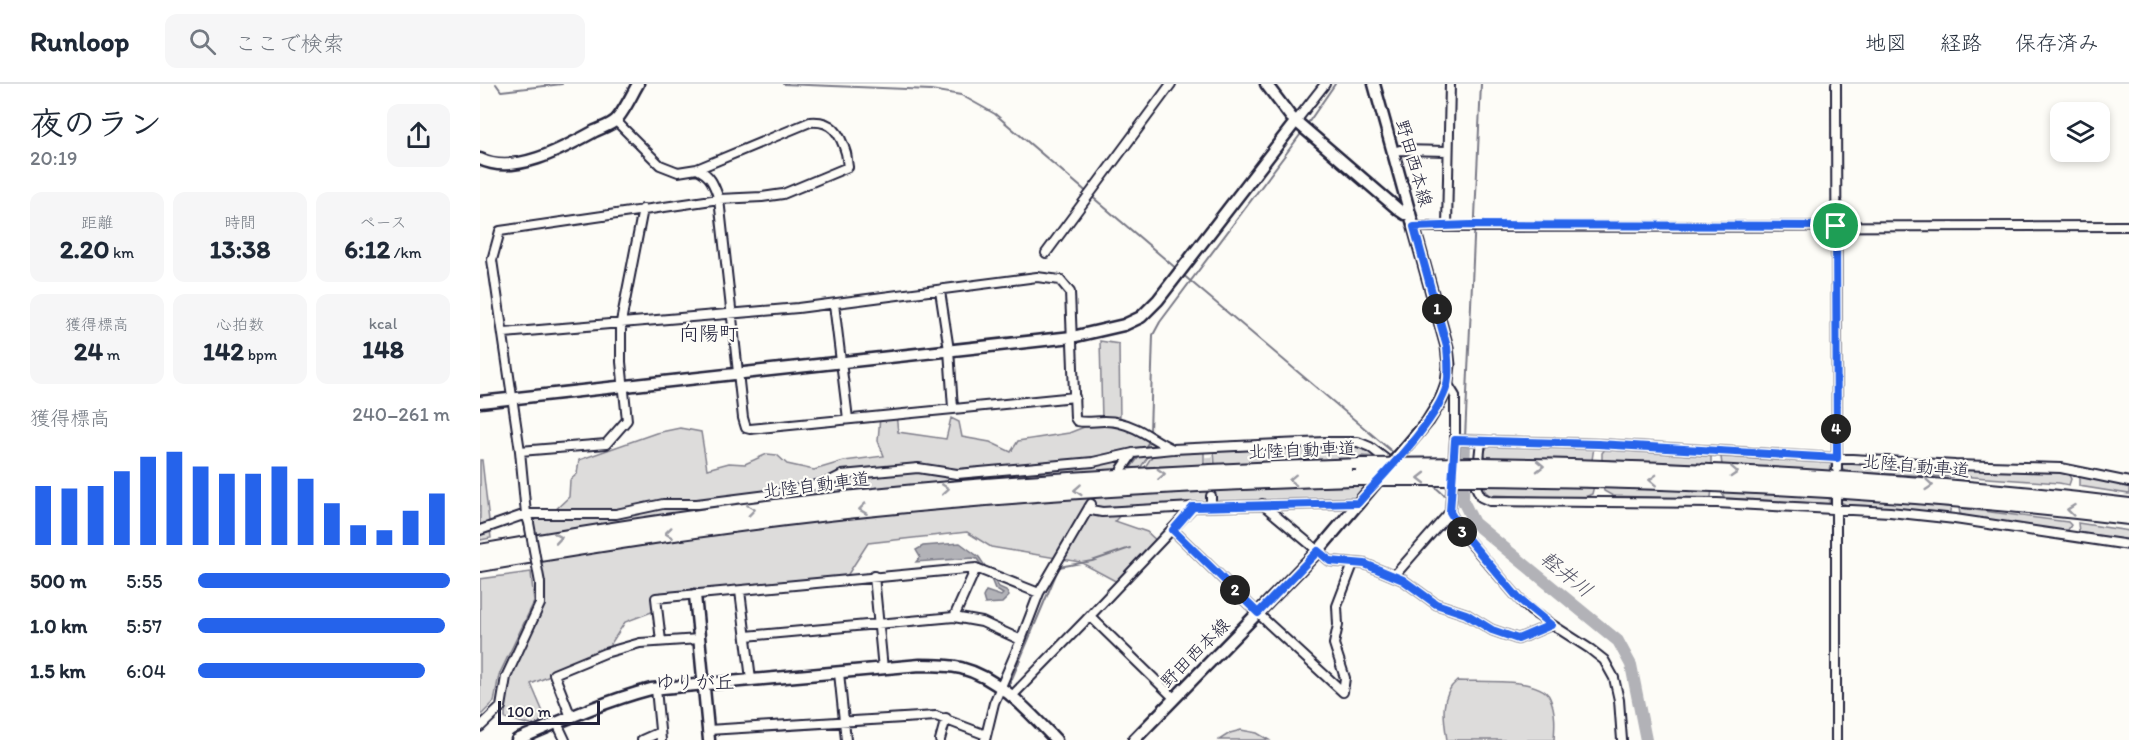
<!DOCTYPE html>
<html lang="ja">
<meta charset="utf-8">
<style>
body{margin:0;font-family:Itim,"Klee One",sans-serif;background:#f6f6f7;color:#1f2937;height:100vh;display:flex;flex-direction:column;font-size:22px;white-space:nowrap}
*{box-sizing:border-box;margin:0}
p{font-size:20px;color:#747a83}
.icon{flex:none;width:33px;height:33px;fill:none;stroke:currentColor;stroke-width:2;stroke-linecap:round;stroke-linejoin:round}
.map{position:relative;flex:1;overflow:hidden}
.panel{display:flex;flex-direction:column;background:#fff;width:480px}
.panel>*{flex:none}
.buttons{position:absolute;left:1570px;top:18px;display:grid;gap:12px}
.buttons a{display:grid;place-items:center;width:60px;height:60px;border-radius:12px;background:#fff;box-shadow:0 3px 9px #0003;font-size:30px}
.scale{position:absolute;left:18px;bottom:15px;width:102px;box-sizing:border-box;padding-left:6px;border:3px solid #22223b;border-top:0;font-size:16px;line-height:21px;white-space:nowrap;color:#22223b;-webkit-text-stroke:4px #fdfcf7;paint-order:stroke}
.pin{position:absolute;display:grid;place-items:center;width:51px;height:51px;color:#fff;margin:-26px;border:3px solid #fff;border-radius:50%;box-shadow:0 2px 6px #0007}
.km{position:absolute;width:30px;height:30px;margin:-15px;border-radius:50%;background:#222;color:#fff;font-size:16px;line-height:30px;text-align:center}
.round{display:grid;place-items:center;flex:none;width:63px;height:63px;border-radius:12px;background:#f6f6f7}
.overview{display:flex;align-items:center;justify-content:space-between;height:102px;padding:0 30px}
h1{font-size:33px;font-weight:700;line-height:45px}
.metrics{display:grid;grid-template-columns:repeat(3,1fr);gap:9px;height:102px;padding:6px 30px}
.metrics div{display:grid;align-content:center;border-radius:12px;background:#f6f6f7;text-align:center}
.metrics b{font-size:26px;font-weight:700}
.metrics small{font-size:16px;font-weight:400}
.metrics p{font-size:16px}
.chart{height:168px;padding:12px 30px}
.chart p{display:flex;justify-content:space-between}
.chart svg{width:100%;height:108px;margin-top:6px;stroke:#2563eb;stroke-width:6}
ul{padding:0 30px;list-style:none;font-size:20px}
li{display:grid;grid-template-columns:96px 72px 1fr;align-items:center;height:45px}
li i{height:15px;border-radius:8px;background:#2563eb}
header{display:flex;align-items:center;gap:36px;box-sizing:border-box;height:84px;padding:0 30px;background:#fff;border-bottom:2px solid #e0e1e3}
header strong{font-size:28px}
nav{display:flex;gap:33px;margin-inline-start:auto;font-size:21px}
.search{width:420px;height:54px;background:#f6f6f7;display:flex;align-items:center;gap:15px;box-sizing:border-box;padding:0 21px;border-radius:12px;color:#747a83;font-size:22px}
main{display:flex;flex:1;min-height:0}
.map>svg:first-child{display:block}
.green{fill:#dddcdb;stroke:#807f8b;stroke-width:1.5}
.water{fill:#b2b2b7;stroke:#787885;stroke-width:1.5}
.lines{fill:none;stroke-linecap:round;stroke-linejoin:round}
.stream{stroke:#787885;stroke-width:2}
.river{stroke:#b2b2b7;stroke-width:12}
.street-tunnel{stroke:#d1d0d1;stroke-width:8;stroke-dasharray:8 4;stroke-linecap:butt}
.street-casing{stroke:#22223b;stroke-width:12}
.secondary-casing{stroke:#22223b;stroke-width:15}
.highway-casing{stroke:#22223b;stroke-width:18}
.street{stroke:#fdfcf7;stroke-width:8}
.secondary{stroke:#fdfcf7;stroke-width:10}
.highway{stroke:#fdfcf7;stroke-width:14}
.street-bridge-casing{stroke:#22223b;stroke-width:12;stroke-linecap:butt}
.highway-bridge-casing{stroke:#22223b;stroke-width:18;stroke-linecap:butt}
.street-bridge{stroke:#fdfcf7;stroke-width:8}
.highway-bridge{stroke:#fdfcf7;stroke-width:14}
.oneway{stroke:#9a9aa2}
.route-casing{stroke:#fff;stroke-width:12}
.route{stroke:#2563eb;stroke-width:8}
.labels{text-anchor:middle;stroke-width:4.5;stroke-linejoin:round;paint-order:stroke}
.street-label{font-size:18px;fill:#22223b;stroke:#fdfcf7}
.neighbourhood-label{font-size:20px;fill:#22223b;stroke:#fdfcf7}
.water-label{font-size:20px;font-style:italic;fill:#545466;stroke:#fdfcf7}
</style>
<header>
<strong>Runloop</strong>
<div class="search"><svg class="icon" aria-label="search" viewBox="0 0 24 24"><circle cx="10" cy="10" r="6"/><path d="M15 15l6 6"/></svg>ここで検索</div>
<nav><a>地図</a><a>経路</a><a>保存済み</a></nav>
</header>
<main>
<section class="panel">
<div class="overview"><div><h1>夜のラン</h1><p>20:19</p></div><a class="round"><svg class="icon" aria-label="share" viewBox="0 0 24 24"><path d="M12 15V3M7 8l5-5 5 5M5 13v7h14v-7"/></svg></a></div>
<div class="metrics">
<div><p>距離</p><b>2.20<small> km</small></b></div>
<div><p>時間</p><b>13:38</b></div>
<div><p>ペース</p><b>6:12<small> /km</small></b></div>
</div>
<div class="metrics">
<div><p>獲得標高</p><b>24<small> m</small></b></div>
<div><p>心拍数</p><b>142<small> bpm</small></b></div>
<div><p>kcal</p><b>148</b></div>
</div>
<div class="chart"><p><span>獲得標高</span>240–261 m</p>
<svg viewBox="0 0 160 44" preserveAspectRatio="none"><path d="M5 44V20M15 44V21M25 44V20M35 44V14M45 44V8M55 44V6M65 44V12M75 44V15M85 44V15M95 44V12M105 44V17M115 44V27M125 44V36M135 44V38M145 44V30M155 44V23"/></svg>
</div>
<ul>
<li><b>500 m</b>5:55<i style="width:100%"></i></li>
<li><b>1.0 km</b>5:57<i style="width:98%"></i></li>
<li><b>1.5 km</b>6:04<i style="width:90%"></i></li>
</ul>
</section>
<div class="map">
<svg width="1649" height="656" viewBox="0 0 1649 656">
<rect width="100%" height="100%" fill="#fdfcf7"/>
<filter id="ink" filterUnits="userSpaceOnUse"><feTurbulence type="fractalNoise" baseFrequency=".0167" numOctaves="2"/><feDisplacementMap in="SourceGraphic" scale="12" xChannelSelector="R" yChannelSelector="G"/><feConvolveMatrix kernelMatrix="1 2 1 2 8 2 1 2 1" color-interpolation-filters="sRGB"/></filter>
<g filter="url(#ink)">
<path class="green" d="M620 257 639 260 640 338 678 359 640 412 730 405 893 402 878 419 644 427 635 437 667 448 680 460 641 500 600 478 511 463 487 448 388 459 365 495 176 514 177 526 145 538 125 569 51 600 63 628 58 643 25 634 26 593 60 520 49 439 74 427 89 413 90 396 97 390 99 376 176 349 200 344 221 348 227 385 249 379 265 380 287 370 297 371 307 380 334 386 364 377 404 372 398 357 400 332 416 330 418 348 466 355 471 334 479 338 482 353 510 358 531 368 538 357 589 349 622 336Z
M1008 361 1114 363 1112 376 1006 374 1004 369Z
M845 362C865 362 881 360 898 373L881 372 868 378 735 381 734 366Z
M1126 364 1231 369V380L1122 376V369Z
M724 366V381L665 383 674 369Z
M1244 371 1352 377 1350 387 1242 381 1241 373Z
M0 376H2L11 454 0 456Z
M1361 377 1471 383 1472 393 1366 388 1361 384Z
M1478 384 1581 387 1588 389 1591 395 1589 401 1579 399 1479 392Z
M1603 392 1649 401V410L1599 402V394Z
M1123 401 1232 405 1231 413 1228 415 1133 412 1124 407Z
M1005 402H1114L1112 410 1103 414 1009 411 1005 407Z
M1242 405 1350 412 1349 420 1245 414 1241 408Z
M1362 413 1471 423 1469 431 1368 422 1361 418Z
M1479 424 1588 438 1591 441 1588 446 1583 447 1494 434 1480 430Z
M1598 439 1649 447V456L1601 450 1599 448Z
M51 488 54 518 19 591 14 618 0 632V495Z
M977 597C999 598 1061 593 1070 614 1076 628 1075 642 1074 656H967C964 637 959 611 977 597Z
M761 646 777 649 789 656H739L750 649Z"/>
<path class="water" d="M480 459 499 473 519 503 526 506 529 512 522 519 505 520 503 513 506 507 521 512 523 510 515 505 511 495 497 475 493 474 436 478 440 473 436 466 443 462Z"/>
<g class="lines">
<path class="stream" d="M16 0 21 7 82 0
M303 0 451 6 481 11 515 30 698 186
M826 42 855 0
M702 190 915 370
M670 348 673 251 680 238 823 47
M985 354 1001 0
M664 365 668 359 669 354
M648 387 661 370
M952 400 963 410 983 417
M528 604 579 483 612 477 650 464"/>
<path class="river" d="M985 360 983 417 994 439 1138 557 1151 581 1166 656"/>
<path class="street-tunnel" d="M729 373 730 389"/>
<g class="street-casing">
<path id="street" d="M1356 0 1357 385
M816 37 845 0
M913 68 920 66 968 67
M217 85C231 91 234 101 239 115L263 334 266 344 270 345 595 313
M967 142 970 0
M934 143 1649 142
M566 169 691 0
M460 207 469 266 473 324
M354 220 368 335
M24 249 318 224 557 193 580 196 590 208 595 334 597 337C611 340 623 334 640 339 660 343 674 357 693 365
M967 299 975 312V356L970 428 982 449 1039 515 1051 527 1110 565 1124 576 1134 594 1139 616 1142 656
M975 356 1118 360 1475 381 1581 384 1649 398
M1001 357 996 403 1001 413 1010 417 1237 419 1410 428 1475 435 1649 461
M40 367 126 360 147 336 141 278V238L163 125
M642 385 653 369
M731 412V422
M1356 414V656
M782 420 850 477 885 480 923 496 956 520 986 530 1012 546 1038 555 1071 541
M609 423 611 426 622 428 713 423
M49 439 46 430 40 367 12 176 20 147 239 115 282 113 303 110 368 83C367 78 367 73 366 69 360 49 352 36 330 38L217 85 198 88 180 81 136 37
M0 446 46 430H136L183 420H217L303 409 348 398 362 391 438 384 477 390 613 378 653 369 693 365 845 358H878L890 363 912 380
M693 446 788 539 863 608
M496 484 559 509
M394 492 403 585
M914 492 970 428
M260 507 271 595
M606 536 713 423 878 419
M266 552 474 533 502 538 541 556 514 619 505 656
M541 556 559 509 611 420
M181 557 176 514 496 484 474 533
M359 589 366 656
M176 605 181 656
M863 608 865 594 854 560 858 541 857 522 873 480
M531 613 606 536 612 534 694 614
M91 633 74 590 125 569 160 559 219 555
M77 639 85 656
M0 643 21 623 26 593 60 520V499
M228 646 456 632 506 651
M162 656 180 648
M460 656 466 634"/>
</g>
<g class="secondary-casing">
<path id="secondary" d="M786 0 811 33 919 126 925 130 930 129
M0 75C35 92 84 64 115 47 121 44 131 41 136 36 144 28 152 10 158 0
M0 318 592 253 644 241 661 233 678 216 816 37
M215 511 229 656
M37 656C81 637 125 617 171 605L440 581C453 581 468 581 481 584 520 594 550 629 576 656
M654 656 838 467 948 337 961 316 967 299 969 281 967 263 894 0"/>
</g>
<g class="highway-casing">
<path id="highway" d="M1001 381C1218 385 1434 395 1649 422
M1001 394C1218 396 1434 407 1649 433
M0 468C131 445 262 425 394 412 557 396 719 387 882 382
M0 480C131 458 263 437 396 424 554 408 713 399 872 394"/>
</g>
<use href="#street" class="street"/>
<use href="#secondary" class="secondary"/>
<use href="#highway" class="highway"/>
<g class="street-bridge-casing">
<path id="street-bridge" d="M49 439 60 499"/>
</g>
<g class="highway-bridge-casing">
<path id="highway-bridge" d="M882 382 1001 381
M872 394H1001"/>
</g>
<use href="#street-bridge" class="street-bridge"/>
<use href="#highway-bridge" class="highway-bridge"/>
</g>
<defs><path id="oneway-chevron" d="M-2-3.5L2.5 0L-2 3.5" fill="none" stroke-width="1.6" stroke-linecap="round" stroke-linejoin="round" transform="scale(1.5)"/></defs>
<g class="oneway">
<use href="#oneway-chevron" transform="translate(1060 382) rotate(1)"/>
<use href="#oneway-chevron" transform="translate(1254 388) rotate(3)"/>
<use href="#oneway-chevron" transform="translate(681 390) rotate(-3)"/>
<use href="#oneway-chevron" transform="translate(942 394) rotate(180)"/>
<use href="#oneway-chevron" transform="translate(813 396) rotate(178)"/>
<use href="#oneway-chevron" transform="translate(1173 396) rotate(-178)"/>
<use href="#oneway-chevron" transform="translate(1449 401) rotate(5)"/>
<use href="#oneway-chevron" transform="translate(465 405) rotate(-5)"/>
<use href="#oneway-chevron" transform="translate(598 406) rotate(176)"/>
<use href="#oneway-chevron" transform="translate(383 425) rotate(173)"/>
<use href="#oneway-chevron" transform="translate(271 426) rotate(-8)"/>
<use href="#oneway-chevron" transform="translate(1591 426) rotate(-174)"/>
<use href="#oneway-chevron" transform="translate(189 449) rotate(173)"/>
<use href="#oneway-chevron" transform="translate(78 454) rotate(-9)"/>
</g>
</g>
<g class="lines" filter="url(#ink)">
<g class="route-casing">
<path id="route" d="M991 141 1356 142 1357 374 1118 360 975 356 970 428 982 448 1039 515 1071 541 1038 555 1012 546 986 530 956 520 923 496 885 480 850 477 838 467 778 529 693 446 713 423 878 419C903 391 958 336 967 301 970 288 968 276 967 263L934 143Z"/>
</g>
<use href="#route" class="route"/>
</g>
<g class="labels">
<g class="street-label">
<text transform="translate(934 79) rotate(74)" y="6">野田西本線</text>
<text transform="translate(822 366) rotate(-2)" y="6">北陸自動車道</text>
<text transform="translate(1436 382) rotate(5)" y="6">北陸自動車道</text>
<text transform="translate(336 401) rotate(-7)" y="6">北陸自動車道</text>
<text transform="translate(715 569) rotate(-45)" y="6">野田西本線</text>
</g>
<g class="neighbourhood-label">
<text x="229" y="256">向陽町</text>
<text x="215" y="605">ゆりが丘</text>
</g>
<g class="water-label">
<text transform="translate(1087 490) rotate(39)" y="7">軽井川</text>
</g>
</g>
</svg>
<div class="buttons">
<a><svg class="icon" aria-label="layers" viewBox="0 0 24 24"><path d="M12 4l9 5-9 5-9-5zM3 14l9 5 9-5"/></svg></a>
</div>
<div class="scale">100 m</div>
<div class="pin" style="left:1356px;top:142px;background:#1e9e55"><svg class="icon" aria-label="arrive" viewBox="0 0 24 24"><path d="M6 21V4h12l-3 4 3 4H6"/></svg></div>
<b class="km" style="left:957px;top:225px">1</b>
<b class="km" style="left:755px;top:506px">2</b>
<b class="km" style="left:982px;top:448px">3</b>
<b class="km" style="left:1356px;top:345px">4</b>
</div>
</main>
